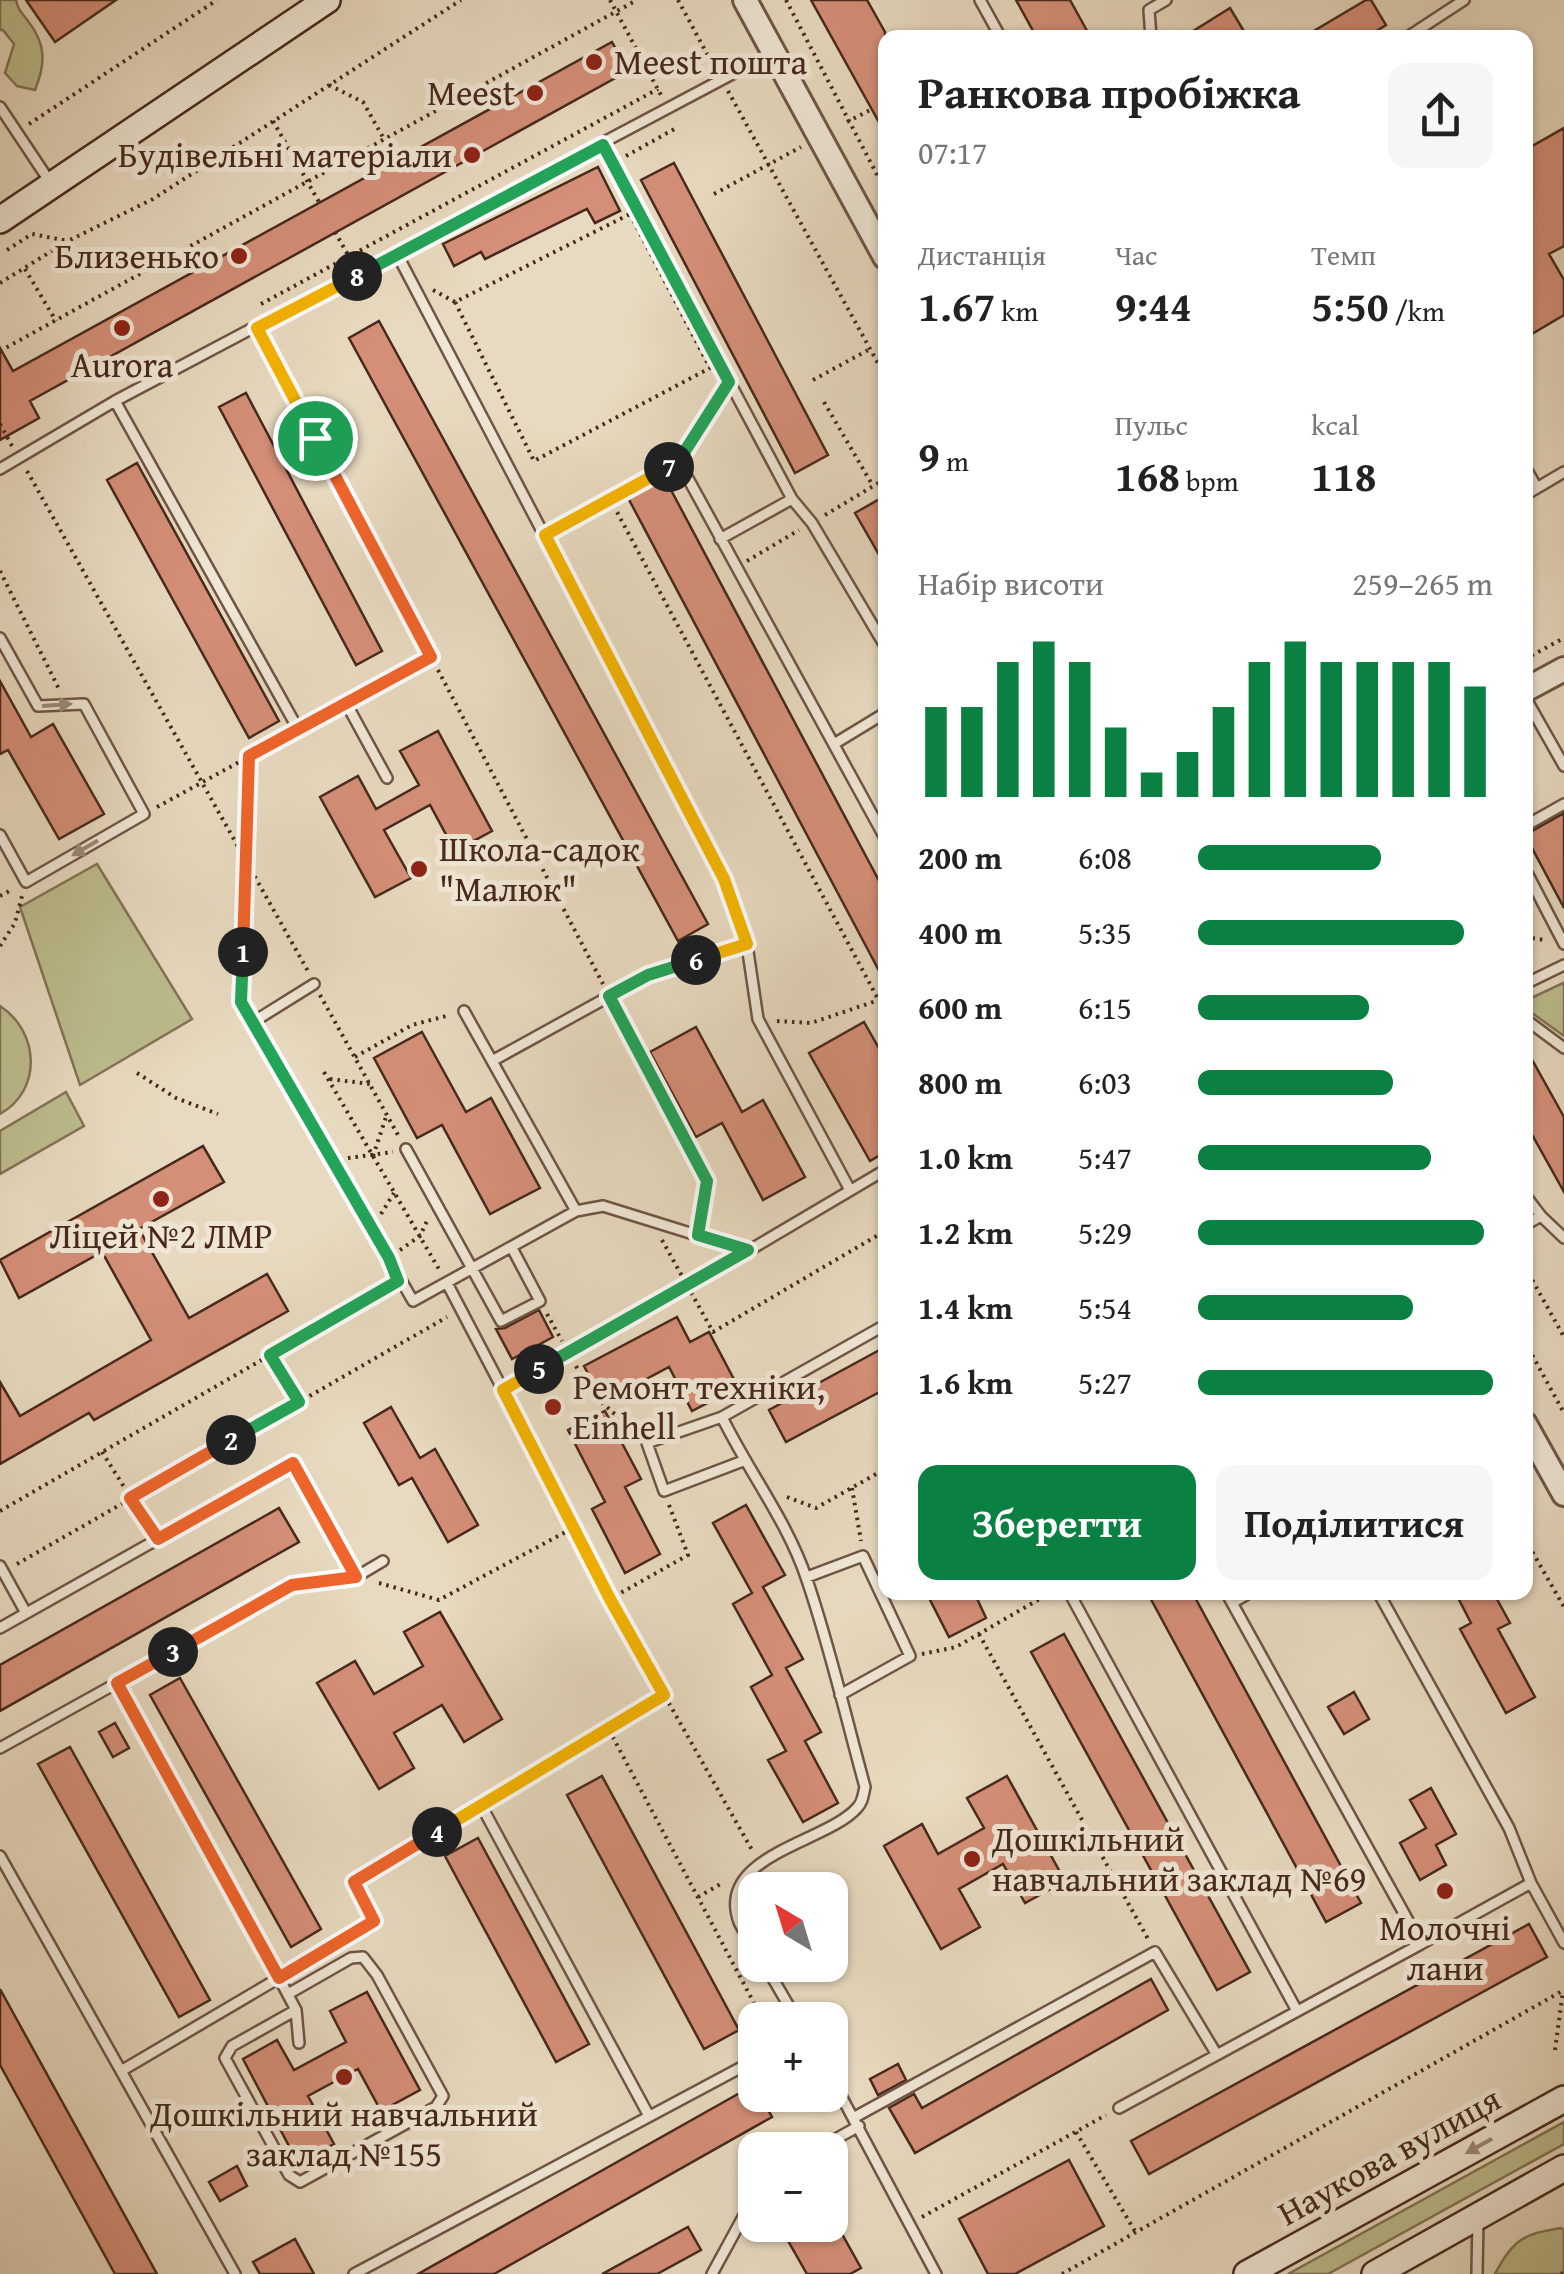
<!DOCTYPE html>
<html lang="uk">
<meta charset="utf-8">
<style>
body{margin:0;font-family:"Gentium Book Plus",serif;background:#f6f6f6;color:#222;height:100vh;display:flex;flex-direction:column;font-size:38px;white-space:nowrap}
*{box-sizing:border-box;margin:0}
p{font-size:32px;color:#767676}
.icon{flex:none;width:55px;height:55px;fill:none;stroke:currentColor;stroke-width:2;stroke-linecap:round;stroke-linejoin:round}
.map{position:relative;flex:1;overflow:hidden}
.side{position:absolute;left:878px;top:30px;width:655px;height:1570px;display:flex;flex-direction:column;background:#fff;border-radius:20px;box-shadow:0 2px 8px #0004}
.side>*{flex:none}
.needle{width:65px;rotate:322deg}
.fabs{position:absolute;left:738px;top:1872px;display:grid;gap:20px}
.fabs a{display:grid;place-items:center;width:110px;height:110px;border-radius:20px;background:#fff;box-shadow:0 2px 8px #0004;font-size:50px}
.pin{position:absolute;display:grid;place-items:center;width:85px;height:85px;color:#fff;margin:-42px;border:5px solid #fff;border-radius:50%;box-shadow:0 2px 10px #0007}
.km{position:absolute;width:50px;height:50px;margin:-25px;border-radius:50%;background:#222;color:#fff;font-size:28px;line-height:50px;text-align:center}
.round{display:grid;place-items:center;flex:none;width:105px;height:105px;border-radius:20px;background:#f6f6f6}
.headline{display:flex;align-items:center;justify-content:space-between;height:170px;padding:0 40px}
h1{font-size:45px;font-weight:800;line-height:75px}
.figures{display:grid;grid-template-columns:repeat(3,1fr);gap:15px;height:170px;padding:10px 40px}
.figures div{display:grid;align-content:center}
.figures b{font-size:42px;font-weight:800}
.figures small{font-size:28px;font-weight:400}
.figures p{font-size:28px}
.chart{height:280px;padding:20px 40px}
.chart p{display:flex;justify-content:space-between}
.chart svg{width:100%;height:180px;margin-top:10px;stroke:#0b8043;stroke-width:6}
.cta{display:flex;gap:20px;margin-top:auto;padding:20px 40px}
.cta a{flex:1;height:115px;border-radius:20px;background:#0b8043;color:#fff;font-size:40px;font-weight:800;line-height:115px;text-align:center}
.cta a+a{background:#f6f6f6;color:#222}
ul{padding:0 40px;list-style:none;font-size:32px}
li{display:grid;grid-template-columns:160px 120px 1fr;align-items:center;height:75px}
li i{height:25px;border-radius:12px;background:#0b8043}
.map>svg:first-child{display:block}
.green{fill:#bdbd8e;stroke:#827355;stroke-width:2.5}
.building{fill:#d58f78;stroke:#47291c;stroke-width:2.5}
.lines{fill:none;stroke-linecap:round;stroke-linejoin:round}
.service-casing{stroke:#6f5545;stroke-width:14}
.tertiary-casing{stroke:#6f5545;stroke-width:28}
.secondary-casing{stroke:#47291c;stroke-width:30}
.path{stroke:#47291c;stroke-width:4;stroke-dasharray:2.5 5;stroke-linecap:butt}
.service{stroke:#f0e7d6;stroke-width:9}
.tertiary{stroke:#f0e7d6;stroke-width:22}
.secondary{stroke:#f0e7d6;stroke-width:25}
.oneway{fill:#9c8879}
.split-1-casing{stroke:#fff;stroke-width:20}
.split-2-casing{stroke:#fff;stroke-width:20}
.split-3-casing{stroke:#fff;stroke-width:20}
.split-4-casing{stroke:#fff;stroke-width:20}
.split-5-casing{stroke:#fff;stroke-width:20}
.split-6-casing{stroke:#fff;stroke-width:20}
.split-7-casing{stroke:#fff;stroke-width:20}
.split-8-casing{stroke:#fff;stroke-width:20}
.split-9-casing{stroke:#fff;stroke-width:20}
.split-1{stroke:#f0652b;stroke-width:12}
.split-2{stroke:#22a559;stroke-width:12}
.split-3{stroke:#f0652b;stroke-width:12}
.split-4{stroke:#f0652b;stroke-width:12}
.split-5{stroke:#f5b400;stroke-width:12}
.split-6{stroke:#22a559;stroke-width:12}
.split-7{stroke:#f5b400;stroke-width:12}
.split-8{stroke:#22a559;stroke-width:12}
.split-9{stroke:#f5b400;stroke-width:12}
.poi-dot{fill:#8f2418;stroke:#f0e7d6;stroke-width:4}
.labels{text-anchor:middle;stroke-width:10;stroke-linejoin:round;paint-order:stroke}
.poi-label{font-size:35px;fill:#47291c;stroke:#f0e7d6;text-anchor:start}
.street-label{font-size:35px;fill:#47291c;stroke:#f0e7d6}
</style>
<div class="map">
<svg width="1564" height="2274" viewBox="0 0 1564 2274">
<rect width="100%" height="100%" fill="#e8dac0"/>
<filter id="stains"><feTurbulence type="fractalNoise" baseFrequency=".002" numOctaves="4"/><feColorMatrix values="0 0 0 0 .2 0 0 0 0 .09 0 0 0 0 .02 0 0 0 .5 -.17"/></filter>
<radialGradient id="worn" r=".72"><stop offset=".6" stop-color="#630" stop-opacity="0"/><stop offset="1" stop-color="#630" stop-opacity=".3"/></radialGradient>
<path class="green" d="M0 0H16C18 10 22 13 28 21 46 44 46 63 35 90L17 86 5 73 14 44 3 30H0Z
M97 864 192 1019 80 1085 20 907Z
M1563 983 1564 986V1036L1525 1008V1001Z
M0 1006C39 1031 43 1090 0 1114Z
M66 1092 84 1126 0 1174V1131Z
M1564 2122V2144L1328 2274H1288Z
M1561 2228 1564 2230V2274H1495C1513 2239 1524 2234 1561 2228Z"/>
<path class="building" d="M26 0H116L55 42Z
M811 0H867L885 32V133Z
M1016 0H1070L1091 38H1037Z
M1366 0H1371L1386 25 1365 38H1302Z
M1230 8 1248 38H1182Z
M612 42 628 71 30 401 39 418 0 440V348L13 371Z
M1564 128V246L1549 254 1564 280V315L1525 338V150Z
M674 163 828 455 795 473 641 180Z
M598 167 620 211 595 223 587 209 485 259 481 252 454 266 443 244Z
M379 321 708 924 678 941 349 338Z
M246 393 382 651 356 665 219 407Z
M137 463 279 721 249 738 107 480Z
M663 475 885 892V982L626 494Z
M885 496V565L855 513Z
M0 681 31 737 53 724 104 814 59 839 8 750 0 754Z
M438 731 492 831 455 851 430 805 384 830 411 878 375 897 320 797 358 776 376 809 419 785 400 751Z
M1564 813V908L1525 835Z
M864 1022 885 1059V1152L870 1161 809 1053Z
M696 1027 742 1112 763 1100 805 1177 763 1200 722 1123 696 1137 650 1052Z
M422 1032 466 1112 491 1098 540 1188 490 1214 442 1125 417 1138 374 1058Z
M1525 1047 1564 1117V1192L1525 1122Z
M203 1146 224 1182 139 1229 189 1318 267 1274 288 1311 94 1420 89 1413 0 1464V1382L20 1416 151 1340 102 1252 19 1298 0 1260Z
M539 1310 553 1337 512 1359 496 1329 505 1328Z
M677 1317 690 1342 709 1332 738 1387 692 1411 669 1367 603 1402 584 1366Z
M885 1347V1389L786 1442 769 1410Z
M391 1407 420 1458 435 1449 478 1525 448 1542 412 1478 399 1485 364 1423Z
M605 1411 641 1479 625 1487 660 1554 625 1573 592 1509 605 1502 568 1430Z
M746 1505 785 1575 763 1587 803 1659 786 1668 821 1732 805 1741 838 1803 803 1822 768 1760 786 1751 751 1687 772 1675 733 1604 752 1593 713 1523Z
M279 1508 299 1542 0 1711V1665Z
M926 1592H974L986 1618 949 1637Z
M1147 1592H1192L1361 1903 1326 1922Z
M1455 1592H1493L1510 1623 1498 1629 1535 1697 1506 1713 1460 1629 1471 1623Z
M440 1612 502 1719 464 1742 442 1705 394 1733 414 1768 379 1789 317 1683 355 1661 374 1694 423 1666 404 1632Z
M1064 1634 1250 1972 1217 1990 1031 1652Z
M180 1678 321 1929 291 1947 150 1695Z
M1354 1692 1369 1719 1344 1734 1328 1707Z
M115 1723 129 1748 113 1757 99 1732Z
M70 1747 210 2000 179 2017 38 1764Z
M602 1776 739 2030 704 2049 567 1795Z
M1007 1776 1065 1881 1025 1903 1003 1864 959 1889 980 1927 941 1949 884 1846 922 1824 938 1854 984 1828 967 1798Z
M1431 1788 1456 1834 1436 1845 1446 1865 1420 1880 1400 1843 1426 1828 1410 1800Z
M478 1838 589 2044 556 2062 445 1856Z
M1529 1924 1547 1957 1149 2174 1131 2141Z
M1151 1979 1168 2010 915 2153 889 2108 914 2094 922 2108Z
M0 1989 16 2018 157 2274H115L0 2065Z
M367 1992 420 2090 381 2111 358 2069 308 2096 334 2144 298 2163 243 2059 277 2040 294 2070 346 2042 330 2011Z
M898 2064 906 2080 878 2095 870 2079Z
M754 2085 755 2095H760L772 2117 494 2274H418Z
M1069 2160 1104 2226 1015 2274H988L959 2219Z
M237 2166 247 2186 220 2201 209 2182Z
M779 2225H837L861 2268 850 2274H807Z
M688 2227 701 2250 657 2274H602Z
M295 2239 314 2274H260L253 2262Z"/>
<g class="lines">
<g class="service-casing">
<path id="service" d="M980 0 1001 38
M1151 38 1149 10 1166 0
M1406 38 1464 0
M0 107 50 182
M603 145 792 499 812 523 885 646
M397 254 724 879 747 945 758 1019 850 1190
M115 401 298 729 431 657 257 328
M679 462 885 838
M1525 467 1537 488
M0 469 115 401 772 53
M1525 495 1564 472
M720 539 792 499
M0 638 38 706 84 704 144 814 26 882 0 835
M1525 697 1564 766
M346 703 387 778
M834 744 885 713
M1525 826 1564 804
M1525 869 1564 944
M1525 984 1564 965
M241 1002 413 1301 576 1211 603 1206 748 1251 885 1170
M464 1011 576 1211
M1525 1019 1564 1048
M253 1022 314 984
M492 1061 648 975 747 945
M406 1149 501 1321 540 1301 512 1248
M1525 1195 1541 1216 1525 1225
M1541 1216 1564 1238
M447 1283 503 1390 568 1353
M722 1417C748 1471 788 1522 807 1580 830 1647 846 1718 865 1787 863 1795 863 1802 857 1808 826 1843 715 1855 739 1922 743 1931 750 1940 755 1949
M743 1461 664 1491 647 1443 722 1417 885 1325
M0 1566 26 1613
M807 1577 863 1556 910 1656 840 1695
M1069 1592 1297 2011
M1226 1592 1421 1944 1531 1883 1564 1943
M1378 1592 1509 1828 1531 1883
M1232 1603 1251 1592
M0 1628 293 1463 356 1577
M0 1748 117 1683
M481 1805 649 2116
M0 1856 121 2071
M765 1965 797 2020
M279 1978 296 2010 299 2043
M288 1994 351 1958 363 1957 377 1975 443 2096 436 2107 300 2182 289 2175 225 2058 232 2046 296 2010
M830 2075 936 2274
M1119 2108 1421 1944
M855 2117 1155 1952 1217 2055
M816 2150 859 2126
M235 2274 121 2071 279 1978 117 1683 292 1585 356 1577 383 1561
M354 2274 755 2060
M712 2274 755 2195
M1477 2274 1478 2219"/>
</g>
<g class="tertiary-casing">
<path id="tertiary" d="M745 0 885 257
M1525 690 1564 669
M1525 1424 1564 1494"/>
</g>
<g class="secondary-casing">
<path id="secondary" d="M0 220 327 0
M1247 2274 1564 2099
M1375 2274 1564 2168"/>
</g>
<path class="path" d="M610 0 662 97
M678 0 713 65
M786 0 885 190
M329 85 363 102 384 139
M728 91 885 376
M273 121 319 202
M847 122 872 109
M29 124 217 0
M626 156 678 127
M714 194 801 147
M630 214 710 368 534 461 455 302Z
M335 232 352 262
M7 250 32 234 68 241
M25 269 56 321
M0 283 68 241 153 199 461 0
M433 290 455 302
M261 304 658 89
M0 351 637 0
M813 380 870 349
M824 402 873 486
M0 424 12 446
M685 451 720 396
M27 471 309 973
M610 499 885 1012
M825 515 885 479
M558 528 668 468
M747 561 799 530
M0 571 60 691
M1525 659 1564 638
M438 670 603 984
M157 807 285 737
M0 896 13 889
M1525 937 1544 940
M0 946 15 923 22 896
M242 987 249 757
M320 995 398 1135
M617 1010 707 1181 700 1223
M777 1021 811 1023 879 1000
M355 1057 412 1025 450 1015
M324 1072 440 1271
M137 1073 176 1098 218 1114
M330 1079 370 1084
M373 1156 387 1114
M348 1158 393 1152
M381 1214 394 1193
M662 1240 713 1332 885 1231
M400 1250 420 1236 427 1221
M1525 1267 1564 1337
M547 1314 562 1341
M1525 1342 1564 1413
M581 1345 729 1261
M270 1355 299 1402
M576 1366 590 1392 636 1433
M510 1403 610 1599
M102 1452 150 1528
M852 1488 861 1541
M787 1497 816 1508 885 1469
M669 1505 688 1555 610 1599 752 1850
M0 1511 390 1286
M1525 1539 1564 1607
M17 1564 447 1317
M379 1583 439 1600 573 1528
M979 1634 1148 1939
M922 1654 956 1647 1052 1592
M664 1695 608 1728 763 2020
M495 1796 608 1728
M698 1897 724 1882
M292 1970 374 1921 354 1882 470 1812
M1555 2050 1563 1991
M1076 2132 1136 2233
M922 2217 1106 2115
M1062 2274 1564 1990
M1561 2274 1564 2272"/>
<use href="#service" class="service"/>
<use href="#tertiary" class="tertiary"/>
<use href="#secondary" class="secondary"/>
</g>
<defs><path id="oneway-solid" d="M-6-.8H1V-3.2L6.5 0L1 3.2V.8H-6Z" transform="scale(2.5)"/></defs>
<g class="oneway">
<use href="#oneway-solid" transform="translate(57 705) rotate(-4)"/>
<use href="#oneway-solid" transform="translate(85 848) rotate(150)"/>
<use href="#oneway-solid" transform="translate(1479 2146) rotate(151)"/>
</g>
<g class="lines">
<g class="split-1-casing">
<path id="split-1" d="M243 952 249 756 431 657 315 438"/>
</g>
<g class="split-2-casing">
<path id="split-2" d="M231 1440 299 1402 270 1355 398 1281 389 1258 241 1002 243 952"/>
</g>
<g class="split-3-casing">
<path id="split-3" d="M173 1652 292 1585 356 1577 293 1463 158 1539 130 1498 231 1440"/>
</g>
<g class="split-4-casing">
<path id="split-4" d="M173 1652 117 1683 279 1978 374 1921 354 1882 437 1832"/>
</g>
<g class="split-5-casing">
<path id="split-5" d="M437 1832 664 1695 610 1599 503 1390 539 1369"/>
</g>
<g class="split-6-casing">
<path id="split-6" d="M539 1369 748 1250 698 1235 707 1181 609 996 648 975 696 960"/>
</g>
<g class="split-7-casing">
<path id="split-7" d="M669 467 545 535 724 879 747 944 696 960"/>
</g>
<g class="split-8-casing">
<path id="split-8" d="M357 276 603 145 729 382 678 462 669 467"/>
</g>
<g class="split-9-casing">
<path id="split-9" d="M315 438 257 328 357 276"/>
</g>
<use href="#split-1" class="split-1"/>
<use href="#split-2" class="split-2"/>
<use href="#split-3" class="split-3"/>
<use href="#split-4" class="split-4"/>
<use href="#split-5" class="split-5"/>
<use href="#split-6" class="split-6"/>
<use href="#split-7" class="split-7"/>
<use href="#split-8" class="split-8"/>
<use href="#split-9" class="split-9"/>
</g>
<g class="poi-dot">
<circle cx="594" cy="62" r="10"/>
<circle cx="535" cy="93" r="10"/>
<circle cx="472" cy="155" r="10"/>
<circle cx="239" cy="256" r="10"/>
<circle cx="122" cy="328" r="10"/>
<circle cx="419" cy="869" r="10"/>
<circle cx="161" cy="1199" r="10"/>
<circle cx="553" cy="1407" r="10"/>
<circle cx="972" cy="1859" r="10"/>
<circle cx="1445" cy="1891" r="10"/>
<circle cx="344" cy="2077" r="10"/>
</g>
<g class="labels">
<g class="poi-label">
<text x="614" y="74">Meest пошта</text>
<text x="515" y="105" text-anchor="end">Meest</text>
<text x="452" y="167" text-anchor="end">Будівельні матеріали</text>
<text x="219" y="268" text-anchor="end">Близенько</text>
<text x="122" y="377" text-anchor="middle">Aurora</text>
<text x="439" y="861">Школа-садок<tspan x="439" dy="40">"Малюк"</tspan></text>
<text x="161" y="1248" text-anchor="middle">Ліцей №2 ЛМР</text>
<text x="573" y="1399">Ремонт техніки,<tspan x="573" dy="40">Einhell</tspan></text>
<text x="992" y="1851">Дошкільний<tspan x="992" dy="40">навчальний заклад №69</tspan></text>
<text x="1445" y="1940" text-anchor="middle">Молочні<tspan x="1445" dy="40">лани</tspan></text>
<text x="344" y="2126" text-anchor="middle">Дошкільний навчальний<tspan x="344" dy="40">заклад №155</tspan></text>
</g>
<g class="street-label">
<text transform="translate(1389 2156) rotate(-29)" y="12">Наукова вулиця</text>
</g>
</g>
<rect width="100%" height="100%" filter="url(#stains)"/>
<rect width="100%" height="100%" fill="url(#worn)"/>
</svg>
<div class="fabs">
<a><svg class="needle" viewBox="-14 -14 28 28"><path d="M0-13l5 13h-10z" fill="#e53935"/><path d="M0 13l5-13h-10z" fill="#767676"/></svg></a>
<a>+</a>
<a>−</a>
</div>
<div class="pin" style="left:315px;top:438px;background:#1e9e55"><svg class="icon" aria-label="arrive" viewBox="0 0 24 24"><path d="M6 21V4h12l-3 4 3 4H6"/></svg></div>
<b class="km" style="left:243px;top:952px">1</b>
<b class="km" style="left:231px;top:1440px">2</b>
<b class="km" style="left:173px;top:1652px">3</b>
<b class="km" style="left:437px;top:1832px">4</b>
<b class="km" style="left:539px;top:1369px">5</b>
<b class="km" style="left:696px;top:960px">6</b>
<b class="km" style="left:669px;top:467px">7</b>
<b class="km" style="left:357px;top:276px">8</b>
<section class="side">
<div class="headline"><div><h1>Ранкова пробіжка</h1><p>07:17</p></div><a class="round"><svg class="icon" aria-label="share" viewBox="0 0 24 24"><path d="M12 15V3M7 8l5-5 5 5M5 13v7h14v-7"/></svg></a></div>
<div class="figures">
<div><p>Дистанція</p><b>1.67<small> km</small></b></div>
<div><p>Час</p><b>9:44</b></div>
<div><p>Темп</p><b>5:50<small> /km</small></b></div>
</div>
<div class="figures">
<div><b>9<small> m</small></b></div>
<div><p>Пульс</p><b>168<small> bpm</small></b></div>
<div><p>kcal</p><b>118</b></div>
</div>
<div class="chart"><p><span>Набір висоти</span>259–265 m</p>
<svg viewBox="0 0 160 44" preserveAspectRatio="none"><path d="M5 44V22M15 44V22M25 44V11M35 44V6M45 44V11M55 44V27M65 44V38M75 44V33M85 44V22M95 44V11M105 44V6M115 44V11M125 44V11M135 44V11M145 44V11M155 44V17"/></svg>
</div>
<ul>
<li><b>200 m</b>6:08<i style="width:62%"></i></li>
<li><b>400 m</b>5:35<i style="width:90%"></i></li>
<li><b>600 m</b>6:15<i style="width:58%"></i></li>
<li><b>800 m</b>6:03<i style="width:66%"></i></li>
<li><b>1.0 km</b>5:47<i style="width:79%"></i></li>
<li><b>1.2 km</b>5:29<i style="width:97%"></i></li>
<li><b>1.4 km</b>5:54<i style="width:73%"></i></li>
<li><b>1.6 km</b>5:27<i style="width:100%"></i></li>
</ul>
<div class="cta"><a>Зберегти</a><a>Поділитися</a></div>
</section>
</div>
